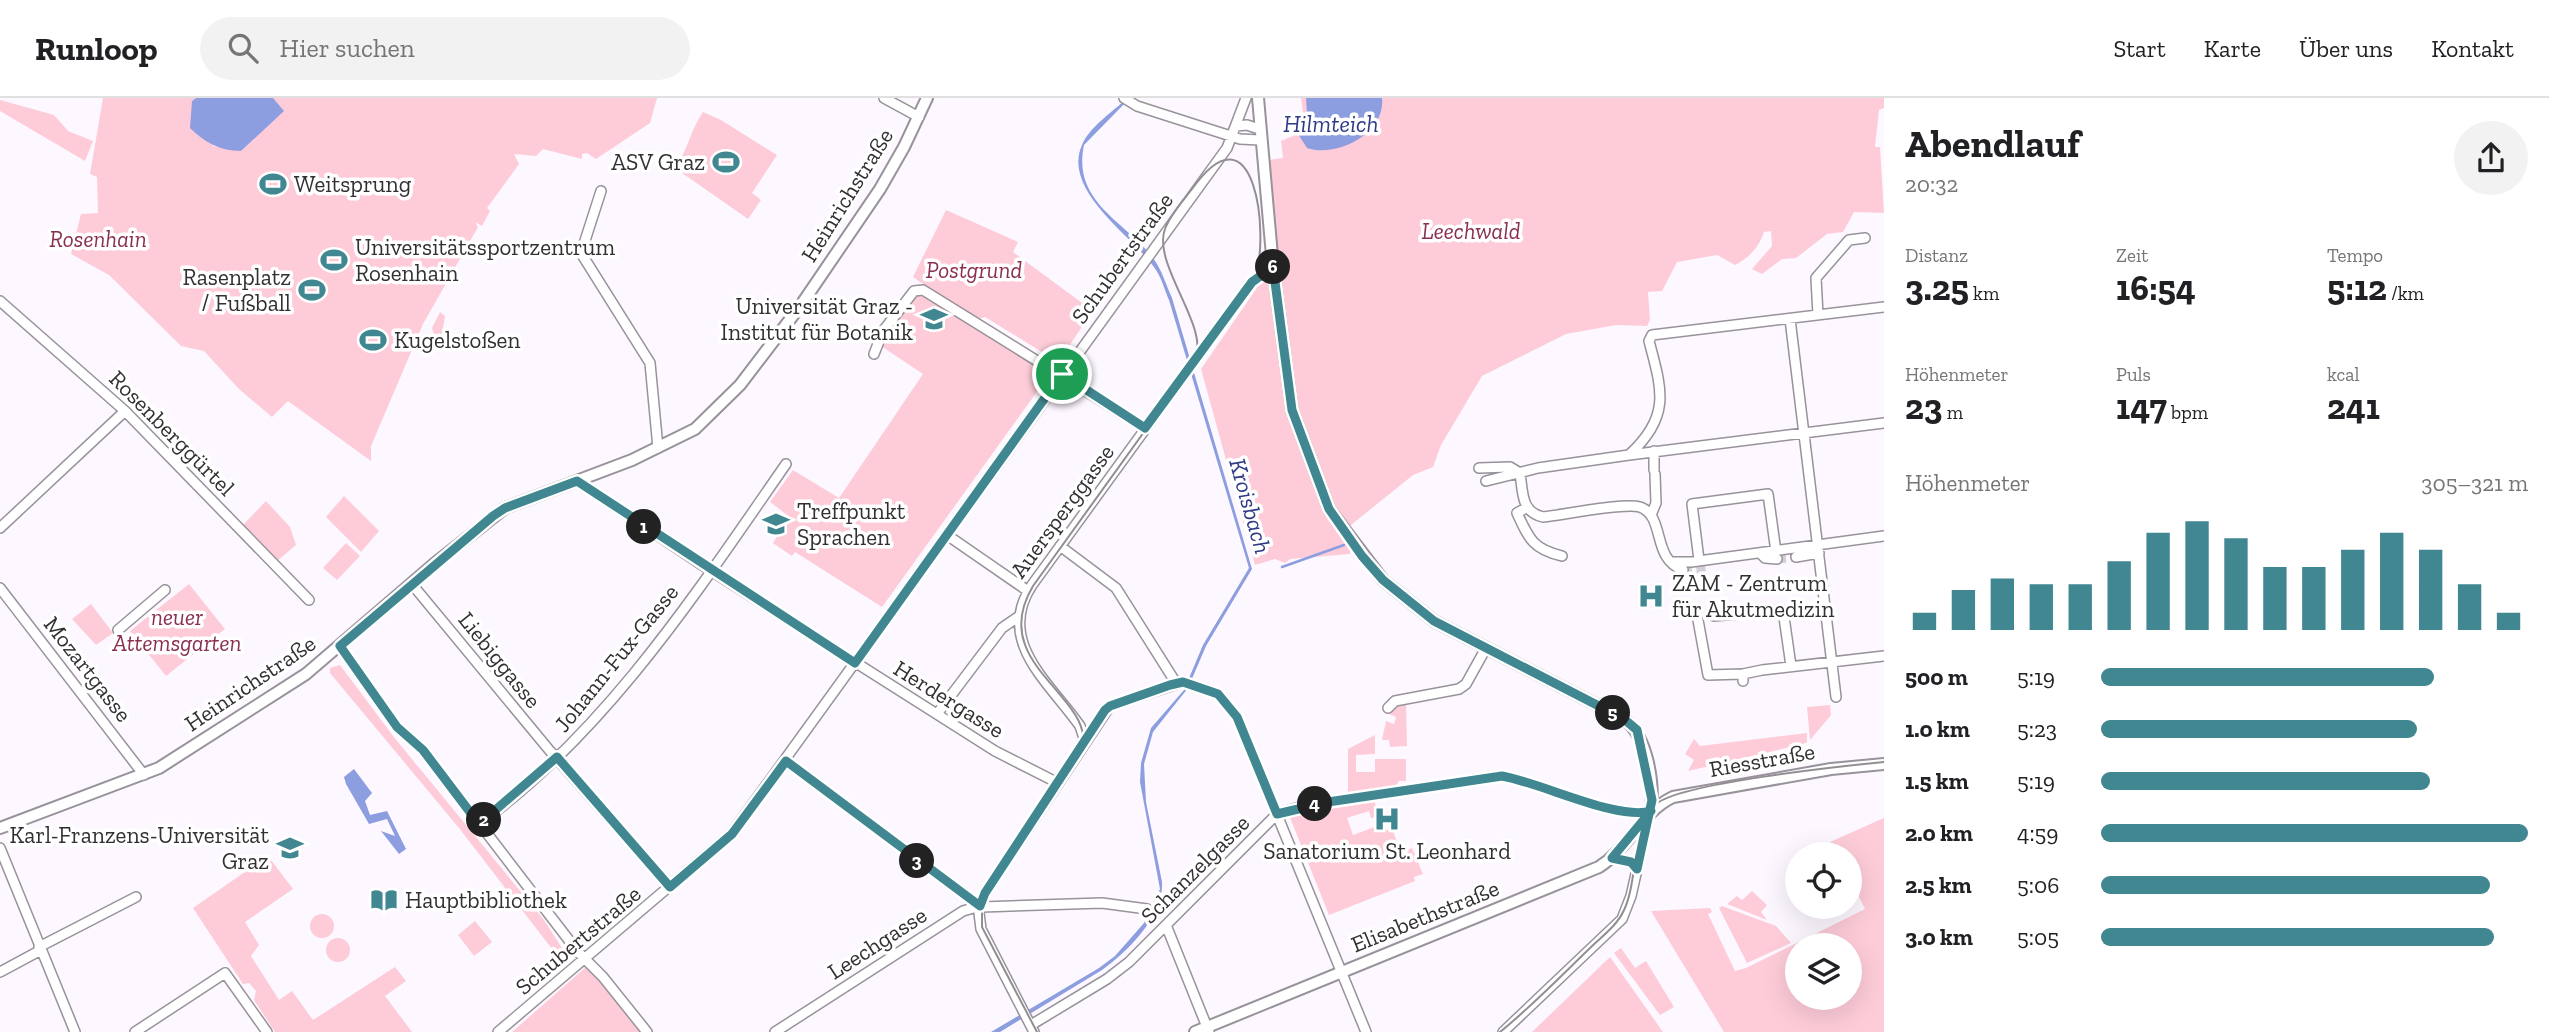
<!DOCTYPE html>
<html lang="de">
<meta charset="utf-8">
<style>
body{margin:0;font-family:"Zilla Slab",serif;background:#f2f2f2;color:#202124;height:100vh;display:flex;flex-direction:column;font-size:26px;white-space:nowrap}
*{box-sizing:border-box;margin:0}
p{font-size:23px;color:#757577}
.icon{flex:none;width:38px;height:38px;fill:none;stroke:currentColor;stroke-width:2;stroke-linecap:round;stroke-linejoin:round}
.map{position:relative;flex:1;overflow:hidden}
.sheet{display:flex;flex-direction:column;background:#fff;width:665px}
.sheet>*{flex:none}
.buttons{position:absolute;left:1785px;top:744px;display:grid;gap:14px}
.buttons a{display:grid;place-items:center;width:77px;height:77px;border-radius:50%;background:#fff;box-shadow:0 7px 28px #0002;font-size:35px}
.pin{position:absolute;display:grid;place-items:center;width:60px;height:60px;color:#fff;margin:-30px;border:4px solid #fff;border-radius:50%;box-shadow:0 2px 7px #0007}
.km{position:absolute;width:35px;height:35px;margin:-18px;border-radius:50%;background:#222;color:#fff;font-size:19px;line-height:35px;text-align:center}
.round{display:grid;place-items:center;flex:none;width:74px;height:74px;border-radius:37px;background:#f2f2f2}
.overview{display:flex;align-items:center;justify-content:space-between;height:119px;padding:0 21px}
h1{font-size:38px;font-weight:700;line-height:52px}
.metrics{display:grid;grid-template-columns:repeat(3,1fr);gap:10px;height:119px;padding:7px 21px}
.metrics div{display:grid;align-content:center}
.metrics b{font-size:35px;font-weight:700}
.metrics small{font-size:19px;font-weight:400}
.metrics p{font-size:19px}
.chart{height:196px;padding:14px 21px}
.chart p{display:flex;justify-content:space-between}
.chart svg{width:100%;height:126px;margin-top:7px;stroke:#418791;stroke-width:6}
ul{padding:0 21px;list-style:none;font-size:23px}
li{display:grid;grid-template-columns:112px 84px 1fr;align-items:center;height:52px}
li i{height:18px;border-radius:9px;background:#418791}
header{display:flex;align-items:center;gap:42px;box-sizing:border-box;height:98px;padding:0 35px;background:#fff;border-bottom:2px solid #e0e0e0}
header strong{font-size:33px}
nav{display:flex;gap:38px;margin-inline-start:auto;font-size:24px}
.search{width:490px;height:63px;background:#f2f2f2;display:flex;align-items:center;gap:18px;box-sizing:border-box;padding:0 24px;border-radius:38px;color:#757577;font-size:26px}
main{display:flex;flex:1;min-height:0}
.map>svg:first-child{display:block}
.green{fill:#fdccd8;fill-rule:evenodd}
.water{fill:#8d9ee0}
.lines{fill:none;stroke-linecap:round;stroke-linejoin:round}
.stream{stroke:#8d9ee0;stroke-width:2.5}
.minor-tunnel{stroke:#d4cfd6;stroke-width:9;stroke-dasharray:9 4.5;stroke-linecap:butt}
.minor-casing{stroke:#98929a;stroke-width:12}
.major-casing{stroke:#98929a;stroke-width:14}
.minor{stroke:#fff;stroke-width:9}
.major{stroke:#fff;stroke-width:10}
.tram{stroke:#928e93;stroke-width:2}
.route-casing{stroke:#fff;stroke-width:14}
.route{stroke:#418791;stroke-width:9}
.labels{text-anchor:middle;stroke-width:7;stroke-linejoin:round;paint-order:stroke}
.poi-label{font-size:23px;fill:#323033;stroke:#fff;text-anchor:start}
.street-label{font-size:23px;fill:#323033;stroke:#fff}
.park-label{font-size:23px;font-style:italic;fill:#8a2f51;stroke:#fff}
.water-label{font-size:24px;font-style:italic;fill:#303a87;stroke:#fff}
</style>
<header>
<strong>Runloop</strong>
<div class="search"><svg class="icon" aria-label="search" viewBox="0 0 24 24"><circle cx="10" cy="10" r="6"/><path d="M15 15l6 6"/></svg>Hier suchen</div>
<nav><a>Start</a><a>Karte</a><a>Über uns</a><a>Kontakt</a></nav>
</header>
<main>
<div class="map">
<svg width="1884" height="934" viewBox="0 0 1884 934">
<rect width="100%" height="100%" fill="#fdf7ff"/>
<path class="green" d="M103 0H196L192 3 213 48 241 53 283 13 273 0H657L650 25 596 61 587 55 582 56V61L543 51 536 58 514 56 519 66 487 110 490 113 482 128 475 124 478 129 423 226 371 348V363L288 303 272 319 239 291 204 253 181 248 109 177 71 156 81 116 98 115 97 79 90 76Z
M1301 0H1884V10L1879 12 1875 49H1880L1884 115 1854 114 1843 134 1827 136 1796 160 1782 161 1762 176 1752 171 1772 148 1771 133 1764 134C1759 149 1749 160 1735 167L1717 157 1677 164 1662 193 1648 194 1650 222 1647 228 1616 227 1566 236 1482 278 1441 347 1433 369 1413 377 1351 427 1350 456 1290 461 1285 465 1275 461 1255 467 1201 271 1261 184 1267 181 1277 145 1269 62 1283 60 1281 43 1293 38 1303 15Z
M0 2 54 17 68 33 93 43 85 63 0 13Z
M703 14 721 22 777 57 752 95 761 102 748 121 675 70C689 50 689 35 703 14Z
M946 112 1018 144 1013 154 1093 213 1058 264 985 219 976 222 913 179Z
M917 192 1049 277 882 509 795 454 792 458 773 445 790 419 770 404 793 372 839 400 923 276 878 246Z
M440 214 445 218 442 236H436L437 244 428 252 424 248 430 235 434 236 432 230Z
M344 398 379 433 361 454 326 419Z
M266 403 290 429 296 447 277 463 243 427Z
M346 445 360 458 337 482 323 470Z
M189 486 225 531 166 578 130 533Z
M91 506 113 535 96 547 72 521Z
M340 567 393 638 544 822 569 861 562 864 459 730 330 575V570Z
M1406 604 1407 648 1390 649 1389 642H1382L1386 623 1394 626 1396 619 1389 616 1391 609Z
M1830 607 1831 617 1810 642 1807 609Z
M1807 635V644L1803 646 1688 673 1694 662 1685 656 1694 641 1700 648Z
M1375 637V656L1356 657V674H1375V661H1406V683H1399L1393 692 1348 699V651Z
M1375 704 1377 719 1371 720 1369 713 1347 720 1353 737 1380 727 1384 733 1392 731 1401 754 1412 750 1423 776 1414 779 1415 783 1329 817 1289 717Z
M1884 720V934H1724L1651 813 1710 810 1712 814 1708 816 1735 873 1746 870 1865 811 1850 781V756H1837L1830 744ZM1797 847H1850V900H1797Z
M268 758 293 791 245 824 259 847 251 858 279 902 292 893 313 922 395 869 406 883 385 898 412 934H275L254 902 256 893 249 885 243 886 193 810Z
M1752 793 1767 807 1761 814 1767 822 1727 806 1737 798 1742 802Z
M1722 808 1776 828 1791 845 1747 865 1719 810Z
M310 828a12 12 0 1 1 24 0a12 12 0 1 1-24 0Z
M475 823 492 844 474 858 458 837Z
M326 852a12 12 0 1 1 24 0a12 12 0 1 1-24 0Z
M1621 850 1635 870 1646 863 1674 909 1660 917 1614 855Z
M1610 859 1663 934H1532Z
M592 866 647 934H512L586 869Z"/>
<path class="water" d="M196 0H273L284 13 241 53C220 53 204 44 190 30L192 3Z
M1127 0H1130L1084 47C1071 108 1133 126 1157 166 1163 176 1167 189 1172 200L1252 471 1206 548 1188 590 1153 634 1144 666 1146 704 1162 784C1164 818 1127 854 1102 872L1000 934H991L1099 870 1115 858 1144 825 1160 791 1140 684 1141 665 1151 630 1184 592 1203 547 1249 470 1169 202C1165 193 1162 181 1156 172 1136 140 1061 94 1082 47 1090 28 1113 14 1127 0Z
M1306 0H1382C1386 36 1336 60 1307 50L1298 36 1307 15Z
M354 671 372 695 365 703 370 717 387 713 406 751 399 756 381 733 395 738 387 721 369 726 346 686 344 679Z"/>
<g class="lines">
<path class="stream" d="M1282 469 1344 447"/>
<path class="minor-tunnel" d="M1777 461 1796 459
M1683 472 1708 470"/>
<g class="minor-casing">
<path id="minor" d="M884 0 919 19
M1124 0 1137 8 1240 41 1260 42
M1236 28 1247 27 1259 31
M601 93 581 155 650 265 658 350
M0 203 125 313 309 502
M1818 217 1816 180 1849 142 1865 140
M1790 221 1836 599
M874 256 883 233 914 193 923 192 1145 330
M1654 353V372
M1630 356C1671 318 1662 292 1649 243L1652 237 1884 209
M1479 370 1510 369 1520 375
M1520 375C1523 395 1521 414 1543 419 1563 417 1624 404 1640 409 1666 418 1651 461 1683 472
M577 383 702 467 995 653 1058 685
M1486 383 1538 370 1629 357 1884 325
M1526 410 1517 415C1529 441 1533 451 1562 458
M1651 417 1656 405 1655 376
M0 430 125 313
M947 437 1028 493
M1060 448 1116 490 1176 585
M1760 455 1765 460 1777 461
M1796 459 1819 455
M1699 462 1692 406 1768 396 1776 454
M1671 464H1691L1884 438
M411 485 550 653 670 789
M0 490 144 677
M1714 518 1783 512 1791 568
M1698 522 1708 577 1743 576
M118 532 165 492
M340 548 397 629 423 652 578 854 603 879 647 934
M1743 583V576L1762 572 1884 558
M1388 610 1395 603 1459 591 1466 586 1486 550
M937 616 1002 530 1018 519
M1085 643 1080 628C1049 584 995 543 1032 487L1252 184 1273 169
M786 663 982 809 1102 805 1147 811
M479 726C607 633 697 494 786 366
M0 750 75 934
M1612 760 1631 764 1637 770
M1166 827 1209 934
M39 849 136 799
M0 874 41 852
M1031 927 1107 881 1129 864 1277 716 1303 708 1502 678C1542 685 1618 723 1651 713
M135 934 225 875 267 934
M498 934 731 736 1227 50 1246 0
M775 934 963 813 980 808
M1034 934 981 831 979 815 985 795 1110 608 1183 584 1218 596 1237 619 1366 934
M1503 934 1622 821 1631 798 1649 718"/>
</g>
<g class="major-casing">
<path id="major" d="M1258 0 1273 169 1292 312 1329 411 1383 482 1434 523 1624 621C1648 639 1654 685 1651 713
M0 730 159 670 306 576 434 466 505 410 632 362 695 331 740 287 801 207 880 91 904 49 927 0
M1195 934 1599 769C1629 750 1641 714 1673 699L1831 671 1884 666"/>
</g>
<use href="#minor" class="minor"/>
<use href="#major" class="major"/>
<path class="tram" d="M1037 934 982 829V809L991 789 1080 658C1105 600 984 570 1033 488L1255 180C1270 136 1255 3 1192 91 1183 103 1170 117 1165 131 1152 165 1207 226 1196 258
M1500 934C1531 909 1560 879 1589 851 1601 839 1617 828 1624 812 1638 784 1632 726 1656 706 1681 685 1843 668 1884 664"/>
</g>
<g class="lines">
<g class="route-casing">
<path id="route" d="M1062 276 855 565 577 383 505 410 493 418 340 548 397 629 423 652 479 726 557 659 670 789 732 736 786 663 980 808 985 795 1105 612 1110 608 1170 587 1183 584 1218 596 1237 619 1277 716 1328 704 1502 678C1542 685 1618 723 1651 713L1612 760 1631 764 1637 771 1652 702 1637 632 1624 621 1434 523 1383 482 1362 458 1329 411 1292 312 1273 169 1252 184 1145 330 1062 276"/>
</g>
<use href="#route" class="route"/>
</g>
<defs>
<g id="stadium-bare" transform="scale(2.1)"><path d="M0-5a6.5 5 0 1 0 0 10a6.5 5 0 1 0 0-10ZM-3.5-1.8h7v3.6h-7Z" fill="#418791" stroke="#fff" stroke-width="2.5" paint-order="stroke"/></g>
<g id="university-bare" transform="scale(2.1)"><path d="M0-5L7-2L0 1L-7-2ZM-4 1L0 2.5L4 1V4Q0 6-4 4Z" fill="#418791" stroke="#fff" stroke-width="2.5" paint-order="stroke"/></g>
<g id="hospital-bare" transform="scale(2.1)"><path d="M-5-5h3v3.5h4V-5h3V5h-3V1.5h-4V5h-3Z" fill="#418791" stroke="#fff" stroke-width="2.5" paint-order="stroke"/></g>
<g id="library-bare" transform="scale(2.1)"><path d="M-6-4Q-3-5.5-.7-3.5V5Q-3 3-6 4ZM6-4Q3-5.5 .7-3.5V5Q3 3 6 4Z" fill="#418791" stroke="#fff" stroke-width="2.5" paint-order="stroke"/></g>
</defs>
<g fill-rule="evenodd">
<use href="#stadium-bare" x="726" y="64"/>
<use href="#stadium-bare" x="273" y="86"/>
<use href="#stadium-bare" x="334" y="162"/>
<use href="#stadium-bare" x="312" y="192"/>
<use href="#university-bare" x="934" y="221"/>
<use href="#stadium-bare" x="373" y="242"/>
<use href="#university-bare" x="776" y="426"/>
<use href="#hospital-bare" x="1651" y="498"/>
<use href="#hospital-bare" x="1387" y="721"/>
<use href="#university-bare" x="290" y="750"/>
<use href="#library-bare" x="384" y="802"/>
</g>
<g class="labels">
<g class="poi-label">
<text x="705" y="72" text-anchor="end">ASV Graz</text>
<text x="294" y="94">Weitsprung</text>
<text x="355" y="157">Universitätssportzentrum<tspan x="355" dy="26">Rosenhain</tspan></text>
<text x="291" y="187" text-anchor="end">Rasenplatz<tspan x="291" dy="26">/ Fußball</tspan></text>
<text x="913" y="216" text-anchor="end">Universität Graz -<tspan x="913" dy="26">Institut für Botanik</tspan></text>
<text x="394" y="250">Kugelstoßen</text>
<text x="797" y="421">Treffpunkt<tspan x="797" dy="26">Sprachen</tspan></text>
<text x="1672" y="493">ZAM - Zentrum<tspan x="1672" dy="26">für Akutmedizin</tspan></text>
<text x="269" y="745" text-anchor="end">Karl-Franzens-Universität<tspan x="269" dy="26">Graz</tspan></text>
<text x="1387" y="761" text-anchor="middle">Sanatorium St. Leonhard</text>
<text x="405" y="810">Hauptbibliothek</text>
</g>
<g class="street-label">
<text transform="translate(847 97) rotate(-58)" y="8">Heinrichstraße</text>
<text transform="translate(1122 160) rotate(-54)" y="8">Schubertstraße</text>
<text transform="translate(172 335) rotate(45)" y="8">Rosenberggürtel</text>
<text transform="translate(1062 413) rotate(-54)" y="8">Auersperggasse</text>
<text transform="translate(616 560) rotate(-51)" y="8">Johann-Fux-Gasse</text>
<text transform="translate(500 562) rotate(51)" y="8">Liebiggasse</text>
<text transform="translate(88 571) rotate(52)" y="8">Mozartgasse</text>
<text transform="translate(250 585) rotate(-34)" y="8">Heinrichstraße</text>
<text transform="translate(949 601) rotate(32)" y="8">Herdergasse</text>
<text transform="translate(1762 662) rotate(-10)" y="8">Riesstraße</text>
<text transform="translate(1195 771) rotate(-45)" y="8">Schanzelgasse</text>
<text transform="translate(1425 818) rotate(-22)" y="8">Elisabethstraße</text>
<text transform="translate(578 842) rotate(-40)" y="8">Schubertstraße</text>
<text transform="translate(877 845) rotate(-33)" y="8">Leechgasse</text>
</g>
<g class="park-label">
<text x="1471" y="141">Leechwald</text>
<text x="98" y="149">Rosenhain</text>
<text x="974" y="180">Postgrund</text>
<text x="177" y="527">neuer<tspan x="177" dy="26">Attemsgarten</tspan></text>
</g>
<g class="water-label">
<text x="1331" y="34">Hilmteich</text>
<text transform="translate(1250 408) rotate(74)" y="8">Kroisbach</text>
</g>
</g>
</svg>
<div class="buttons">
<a><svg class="icon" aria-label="locate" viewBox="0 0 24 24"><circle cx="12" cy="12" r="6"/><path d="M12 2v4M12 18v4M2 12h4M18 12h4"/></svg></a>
<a><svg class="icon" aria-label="layers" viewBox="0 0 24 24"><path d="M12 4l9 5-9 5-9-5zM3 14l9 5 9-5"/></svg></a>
</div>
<div class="pin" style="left:1062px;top:276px;background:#1e9e55"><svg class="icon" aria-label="arrive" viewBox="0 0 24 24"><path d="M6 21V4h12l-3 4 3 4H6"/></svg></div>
<b class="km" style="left:644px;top:429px">1</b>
<b class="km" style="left:484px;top:722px">2</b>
<b class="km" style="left:917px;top:763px">3</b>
<b class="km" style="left:1315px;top:706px">4</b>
<b class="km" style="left:1613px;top:615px">5</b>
<b class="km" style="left:1273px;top:169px">6</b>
</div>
<section class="sheet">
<div class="overview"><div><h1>Abendlauf</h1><p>20:32</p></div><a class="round"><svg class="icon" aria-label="share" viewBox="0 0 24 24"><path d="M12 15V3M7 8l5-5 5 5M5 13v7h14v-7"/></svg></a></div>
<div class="metrics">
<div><p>Distanz</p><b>3.25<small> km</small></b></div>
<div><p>Zeit</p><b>16:54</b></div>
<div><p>Tempo</p><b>5:12<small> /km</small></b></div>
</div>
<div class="metrics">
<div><p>Höhenmeter</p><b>23<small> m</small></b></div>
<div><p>Puls</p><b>147<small> bpm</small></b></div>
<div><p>kcal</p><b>241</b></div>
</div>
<div class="chart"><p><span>Höhenmeter</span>305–321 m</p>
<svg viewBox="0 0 160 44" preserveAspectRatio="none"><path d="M5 44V38M15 44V30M25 44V26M35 44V28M45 44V28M55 44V20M65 44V10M75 44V6M85 44V12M95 44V22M105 44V22M115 44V16M125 44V10M135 44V16M145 44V28M155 44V38"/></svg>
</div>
<ul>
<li><b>500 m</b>5:19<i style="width:78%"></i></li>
<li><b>1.0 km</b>5:23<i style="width:74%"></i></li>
<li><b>1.5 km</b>5:19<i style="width:77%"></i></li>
<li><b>2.0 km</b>4:59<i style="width:100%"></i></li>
<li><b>2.5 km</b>5:06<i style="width:91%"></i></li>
<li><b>3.0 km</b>5:05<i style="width:92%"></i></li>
</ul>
</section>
</main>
